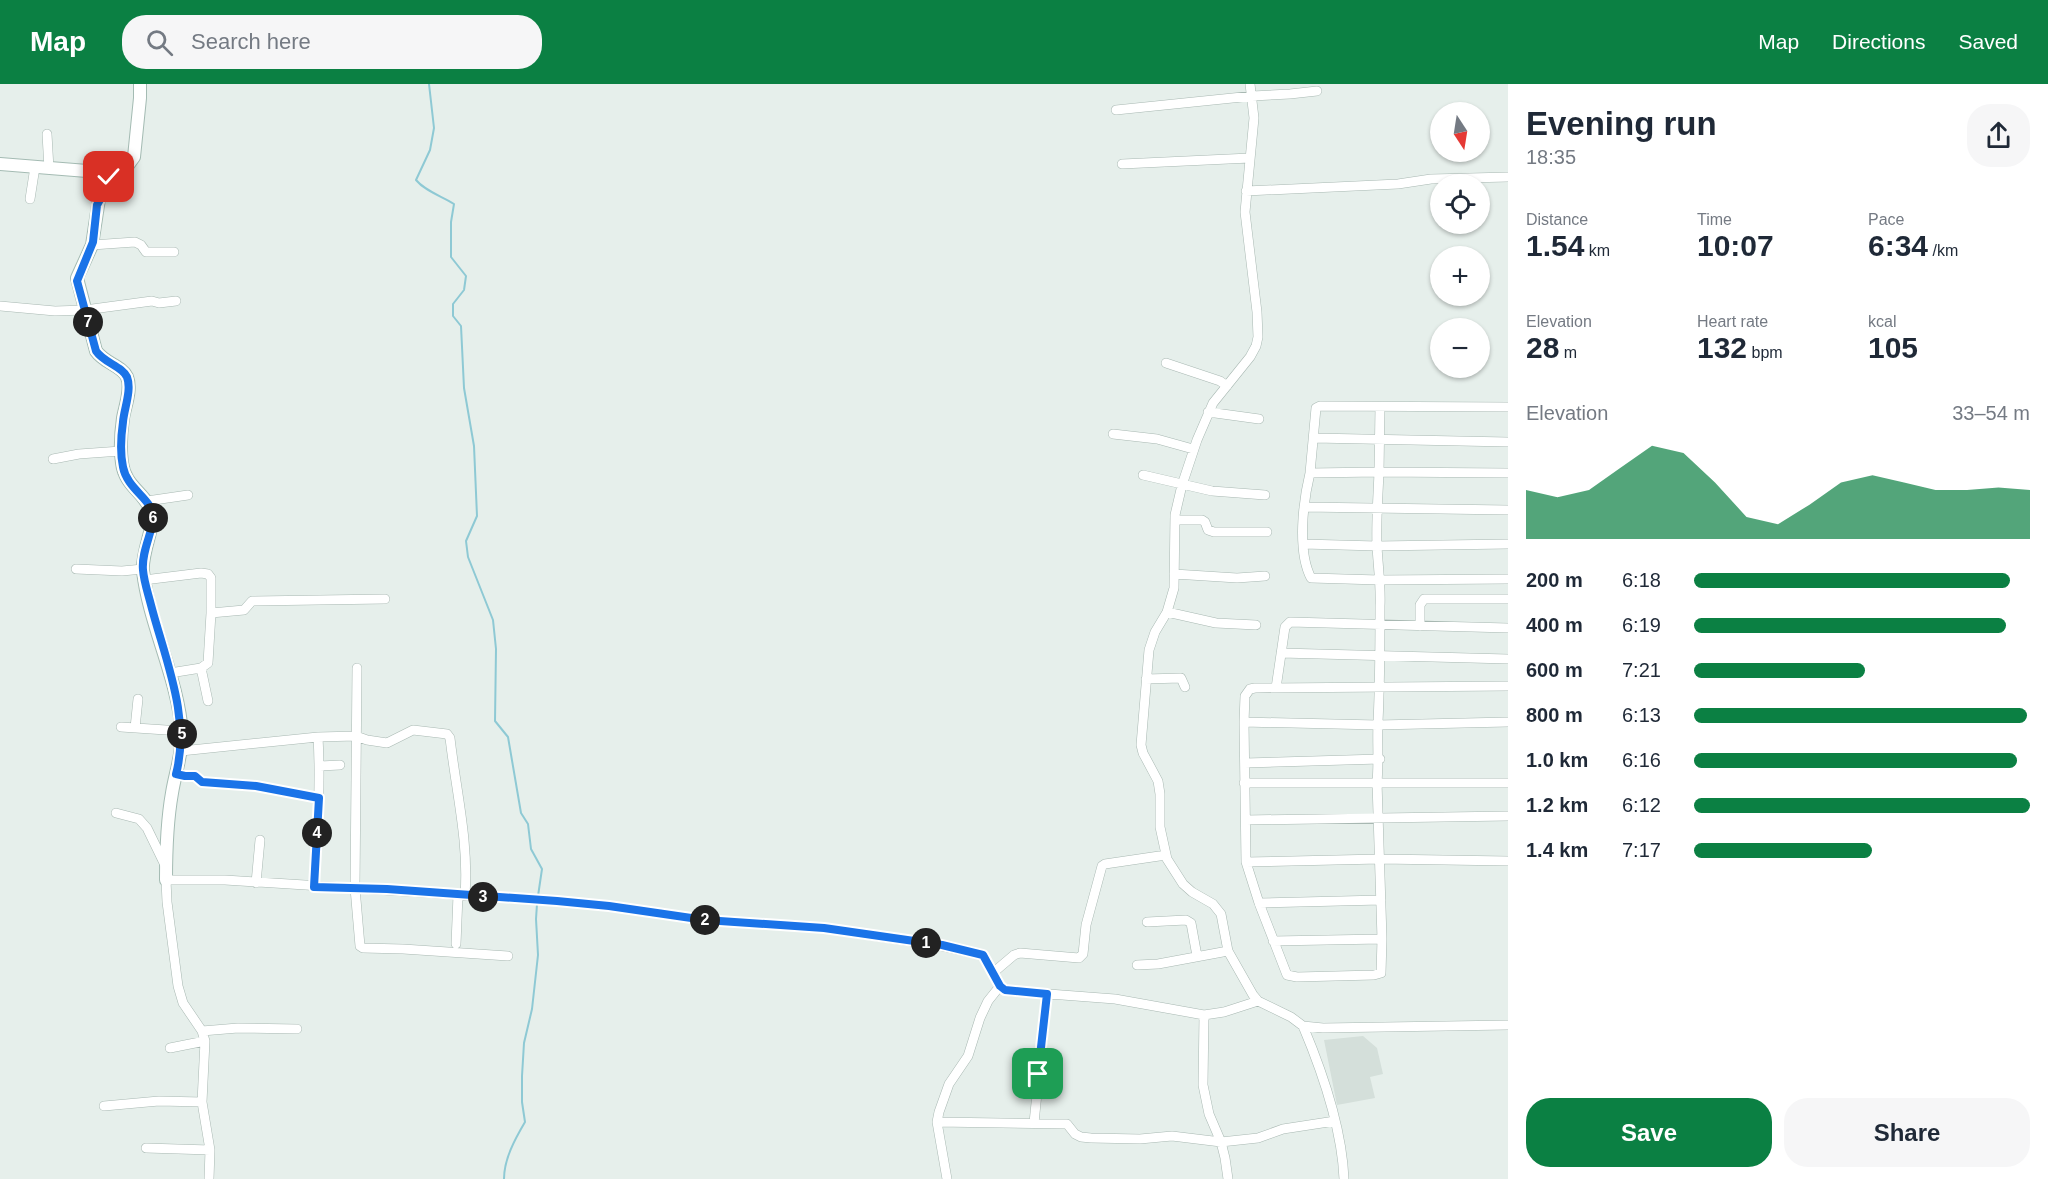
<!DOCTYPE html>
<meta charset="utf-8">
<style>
body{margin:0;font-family:Helvetica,sans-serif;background:#f6f6f7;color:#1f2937;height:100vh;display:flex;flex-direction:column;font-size:22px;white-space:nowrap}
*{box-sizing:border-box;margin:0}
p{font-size:20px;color:#747a83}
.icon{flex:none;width:33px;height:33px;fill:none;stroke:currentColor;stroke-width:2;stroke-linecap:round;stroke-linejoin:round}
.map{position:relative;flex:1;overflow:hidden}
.details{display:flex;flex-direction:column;background:#fff;width:540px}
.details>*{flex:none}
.needle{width:39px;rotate:168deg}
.fabs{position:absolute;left:1430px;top:18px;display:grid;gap:12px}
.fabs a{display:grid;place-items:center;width:60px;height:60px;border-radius:50%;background:#fff;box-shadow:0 2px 4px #0004;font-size:30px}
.pin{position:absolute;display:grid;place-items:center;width:51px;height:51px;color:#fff;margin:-26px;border-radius:12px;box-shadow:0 3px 9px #0006}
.km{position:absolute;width:30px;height:30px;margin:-15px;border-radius:50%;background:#222;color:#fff;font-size:16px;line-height:30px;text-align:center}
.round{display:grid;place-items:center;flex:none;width:63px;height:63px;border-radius:24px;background:#f6f6f7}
.head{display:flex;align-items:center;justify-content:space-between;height:102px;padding:0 18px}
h1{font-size:33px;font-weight:700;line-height:45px}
.metrics{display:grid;grid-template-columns:repeat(3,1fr);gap:9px;height:102px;padding:6px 18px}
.metrics div{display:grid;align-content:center}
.metrics b{font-size:30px;font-weight:700}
.metrics small{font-size:16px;font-weight:400}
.metrics p{font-size:16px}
.chart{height:168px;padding:12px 18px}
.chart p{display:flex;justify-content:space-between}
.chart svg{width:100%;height:108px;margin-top:6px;fill:#0b8043;opacity:.7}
.primary-button{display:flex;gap:12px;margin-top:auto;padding:12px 18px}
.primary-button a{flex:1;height:69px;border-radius:24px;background:#0b8043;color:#fff;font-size:24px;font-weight:700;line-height:69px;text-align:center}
.primary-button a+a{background:#f6f6f7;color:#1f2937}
ul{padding:0 18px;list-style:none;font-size:20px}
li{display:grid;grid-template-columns:96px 72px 1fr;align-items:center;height:45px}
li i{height:15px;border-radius:8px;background:#0b8043}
header{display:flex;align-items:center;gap:36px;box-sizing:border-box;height:84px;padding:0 30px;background:#0b8043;color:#fff}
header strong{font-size:28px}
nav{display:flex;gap:33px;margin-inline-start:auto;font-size:21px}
.search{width:420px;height:54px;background:#f6f6f7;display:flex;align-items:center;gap:15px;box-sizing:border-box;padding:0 21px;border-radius:24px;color:#747a83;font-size:22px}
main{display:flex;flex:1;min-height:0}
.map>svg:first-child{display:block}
.built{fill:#d4dfda}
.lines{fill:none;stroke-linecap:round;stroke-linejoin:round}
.stream{stroke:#8ec9d4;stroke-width:2}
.street-casing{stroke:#a8b8b2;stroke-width:10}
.secondary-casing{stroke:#a4bbb3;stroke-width:14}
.street{stroke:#fff;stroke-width:9}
.secondary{stroke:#fff;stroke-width:12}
.route-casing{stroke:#fff;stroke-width:12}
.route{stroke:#1a73e8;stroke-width:8}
</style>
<header>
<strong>Map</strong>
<div class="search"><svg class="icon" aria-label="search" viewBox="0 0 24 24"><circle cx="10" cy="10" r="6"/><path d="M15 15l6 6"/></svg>Search here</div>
<nav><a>Map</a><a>Directions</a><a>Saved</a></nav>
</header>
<main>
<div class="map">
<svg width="1508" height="1095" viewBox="0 0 1508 1095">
<rect width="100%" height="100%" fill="#e6efeb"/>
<path class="built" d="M1363 952 1377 964 1383 990 1370 993 1375 1014 1337 1021 1324 956Z"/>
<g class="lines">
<path class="stream" d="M429 0 434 44 430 66 416 96C425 107 441 112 454 120L451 138V173L466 192 464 206 453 220V232L461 242 464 304 474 362 477 432 466 457 468 473 493 536 496 565 495 637 508 653 521 729 528 740 531 765 542 785 538 812
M504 1095C504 1075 515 1055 525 1038L522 1018V992L524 959 532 925 538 871 536 835 537 820"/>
<g class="street-casing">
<path id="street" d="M1250 0 1254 34 1245 128 1257 228 1258 253 1256 262 1250 273 1213 319 1197 356 1182 401 1175 431 1174 504 1167 528 1155 548 1149 566 1141 661 1143 669 1158 697 1160 710V743L1167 775 1183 800 1192 808 1213 820 1221 830 1228 867 1253 911 1258 917 1291 933 1303 942 1323 944 1508 941
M1116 26 1252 12 1290 10 1317 7
M47 50 49 85
M1122 80 1250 74
M1246 107 1398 100 1431 95 1508 93
M30 115 35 83
M92 161 135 158 141 161 146 168H174
M0 222 55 227 85 226 152 217 159 219 176 217
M1166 279 1220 297 1227 302
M1380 323 1379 388 1508 389
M1208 328 1259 335
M1113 350 1157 355 1193 365
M1314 354 1508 358
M53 375 79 370 121 367
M1310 389 1316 324 1320 322 1508 323
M1143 391 1212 407 1265 411
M147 417 188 411
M1304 423 1508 426
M1175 436H1202L1205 438 1208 446 1214 448H1267
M1303 460 1377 462 1508 460
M76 485 122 487 143 485
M1174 490 1237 494 1265 492
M144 496 201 489 208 490 211 494V529L208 579 201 584 170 589
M1167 528 1216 539 1256 541
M211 529 244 526 252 517 385 515
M1420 542V521L1424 515H1508
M1281 569 1508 575
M201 584 208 617
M357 584 355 804 360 862 363 864 403 865 508 872
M1146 595 1181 594 1185 603
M1508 602 1255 604 1250 605 1245 612 1244 638 1378 641 1508 638
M1276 604 1285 543 1290 538 1508 544
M1244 638 1246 778 1380 775 1508 777
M121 643 181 647
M135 644 138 615
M181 667 318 653 356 652 367 656 387 659 413 646 447 650 450 654C456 707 469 758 465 811
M1245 679 1380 675
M320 682 340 681
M176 690 185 692H196L202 698 257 702 319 714
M1244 699H1508
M116 729 139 735 147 744 165 781
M1246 736 1508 732
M1246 778 1259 819 1287 891 1297 893 1374 891 1381 889 1382 855 1377 698C1379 677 1377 658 1378 638 1380 599 1380 561 1380 522 1381 502 1378 482 1377 462 1376 438 1378 413 1379 388L1310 389C1303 418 1297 467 1311 494L1379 496 1508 495
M256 799 260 756
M314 803C317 752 321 703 318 653
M1259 819 1381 816
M1147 838 1186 836 1191 839 1197 872
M1273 857 1382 855
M456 860 458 811
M1137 881 1158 880 1228 867
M994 888 1014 871 1020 869 1079 874 1083 870 1086 841 1102 782 1105 780 1166 771
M1204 931 1203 1001 1209 1030 1221 1058 1225 1074 1228 1095
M1303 942C1322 987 1342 1046 1344 1095
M202 947 238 944 297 945
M170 964 205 957
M104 1022 159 1017 202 1018
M937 1038 1067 1040 1075 1050 1081 1053 1091 1054 1140 1055 1172 1052 1221 1058 1258 1054 1283 1045 1335 1037
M1034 1039 1047 910
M146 1064 210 1066
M209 1095 210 1066 202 1018 205 957 202 947 183 919 178 902 167 818 166 796H225L557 817 609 822 705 836 823 844 942 862 983 871 1000 902 1009 907 1115 915 1204 931 1224 928 1258 917
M947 1095 937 1038 939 1028 949 1000 968 972 980 934 988 917 1000 902"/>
</g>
<g class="secondary-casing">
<path id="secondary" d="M140 0V14L134 73 126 84 110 94 99 115 92 161 77 194 96 267C104 279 122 282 127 293 132 305 125 322 123 334 121 348 120 365 122 379 125 403 145 408 152 429 156 438 141 470 143 487 149 541 179 596 182 651 182 671 175 690 172 709 167 737 166 768 166 796
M0 80 87 87 101 90 110 94"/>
</g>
<use href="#street" class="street"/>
<use href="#secondary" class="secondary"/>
</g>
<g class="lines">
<g class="route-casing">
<path id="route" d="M109 93 110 97 97 121 93 158 77 197 96 267C104 279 122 282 127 293 132 306 124 325 123 338 121 352 120 369 123 383 127 405 152 415 153 432 154 446 141 467 143 486 144 498 148 509 151 521 165 575 191 634 176 690L185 692H195L202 698 256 702 319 714 314 803 387 805 557 817 609 822 705 836 824 844 942 861 983 871 1000 902 1005 906 1047 910 1038 990"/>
</g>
<use href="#route" class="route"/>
</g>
</svg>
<div class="fabs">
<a><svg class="needle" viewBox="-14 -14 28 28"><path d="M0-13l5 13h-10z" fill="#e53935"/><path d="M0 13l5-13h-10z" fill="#747a83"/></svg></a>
<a><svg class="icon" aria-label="locate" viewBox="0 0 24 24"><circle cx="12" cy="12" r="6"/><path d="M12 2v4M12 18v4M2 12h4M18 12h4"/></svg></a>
<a>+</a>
<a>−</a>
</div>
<div class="pin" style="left:1038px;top:990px;background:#1e9e55"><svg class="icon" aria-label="arrive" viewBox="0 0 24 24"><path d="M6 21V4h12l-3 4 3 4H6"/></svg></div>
<div class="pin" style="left:109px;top:93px;background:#d93025"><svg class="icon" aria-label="check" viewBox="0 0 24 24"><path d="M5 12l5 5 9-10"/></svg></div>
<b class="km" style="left:926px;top:859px">1</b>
<b class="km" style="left:705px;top:836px">2</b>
<b class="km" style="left:483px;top:813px">3</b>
<b class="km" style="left:317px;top:749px">4</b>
<b class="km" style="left:182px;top:650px">5</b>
<b class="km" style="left:153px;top:434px">6</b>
<b class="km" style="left:88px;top:238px">7</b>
</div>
<section class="details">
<div class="head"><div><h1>Evening run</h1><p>18:35</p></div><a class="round"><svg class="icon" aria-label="share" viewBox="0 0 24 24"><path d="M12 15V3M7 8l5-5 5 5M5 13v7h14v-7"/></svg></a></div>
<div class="metrics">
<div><p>Distance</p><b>1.54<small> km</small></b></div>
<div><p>Time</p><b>10:07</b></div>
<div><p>Pace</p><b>6:34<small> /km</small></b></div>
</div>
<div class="metrics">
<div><p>Elevation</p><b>28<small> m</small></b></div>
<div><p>Heart rate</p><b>132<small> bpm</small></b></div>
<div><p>kcal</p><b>105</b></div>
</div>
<div class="chart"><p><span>Elevation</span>33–54 m</p>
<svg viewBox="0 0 160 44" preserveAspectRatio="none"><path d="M0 44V24L10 27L20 24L30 15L40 6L50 9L60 21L70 35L80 38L90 30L100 21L110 18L120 21L130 24L140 24L150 23L160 24V44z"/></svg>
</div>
<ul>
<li><b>200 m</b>6:18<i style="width:94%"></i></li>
<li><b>400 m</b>6:19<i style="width:93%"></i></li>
<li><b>600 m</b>7:21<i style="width:51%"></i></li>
<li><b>800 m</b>6:13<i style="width:99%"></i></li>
<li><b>1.0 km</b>6:16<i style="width:96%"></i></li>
<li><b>1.2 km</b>6:12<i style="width:100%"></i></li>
<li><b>1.4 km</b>7:17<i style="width:53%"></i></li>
</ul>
<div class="primary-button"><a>Save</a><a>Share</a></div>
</section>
</main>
